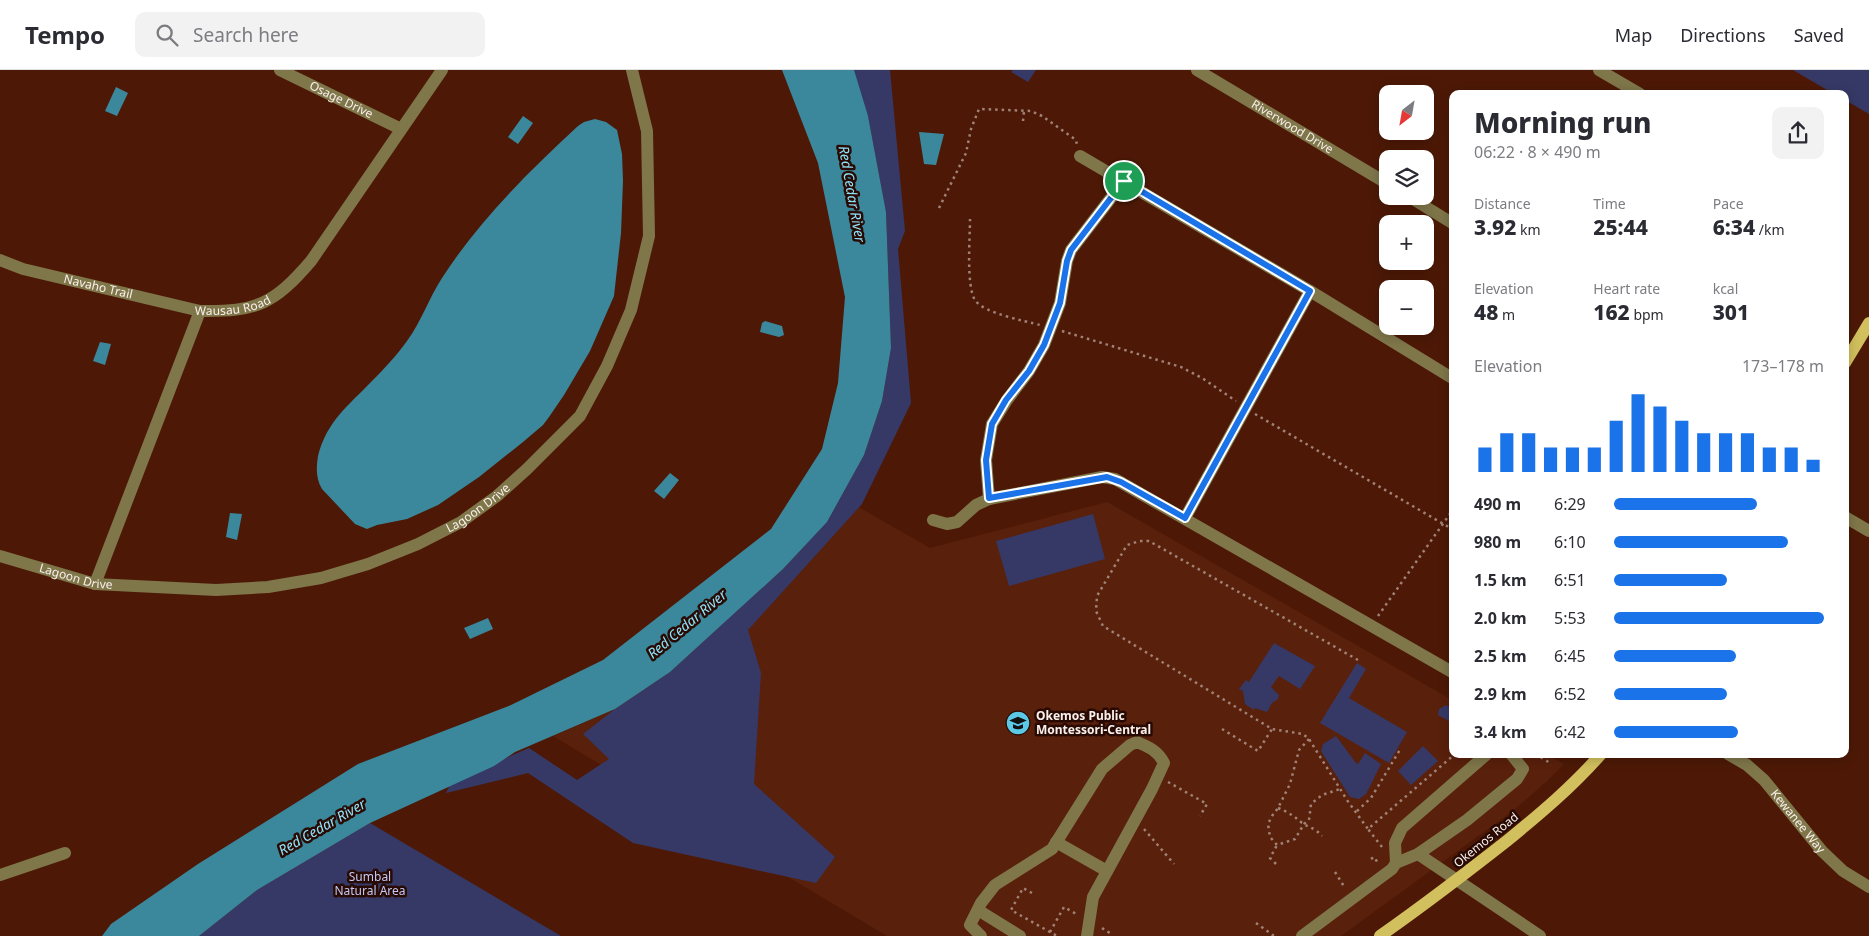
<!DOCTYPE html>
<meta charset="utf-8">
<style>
body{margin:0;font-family:"Noto Sans",sans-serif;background:#f2f2f3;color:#2b2b33;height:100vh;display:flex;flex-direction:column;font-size:19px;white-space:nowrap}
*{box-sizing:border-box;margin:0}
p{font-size:16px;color:#7c7c81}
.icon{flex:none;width:28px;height:28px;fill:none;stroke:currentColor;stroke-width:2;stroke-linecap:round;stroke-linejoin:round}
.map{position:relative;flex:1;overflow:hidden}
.side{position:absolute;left:1449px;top:20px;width:400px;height:668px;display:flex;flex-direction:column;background:#fff;border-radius:10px;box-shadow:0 2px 12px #0003}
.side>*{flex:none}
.needle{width:32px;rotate:211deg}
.fabs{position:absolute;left:1379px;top:15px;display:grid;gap:10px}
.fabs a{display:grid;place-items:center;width:55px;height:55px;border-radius:10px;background:#fff;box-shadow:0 2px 12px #0003;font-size:25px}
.pin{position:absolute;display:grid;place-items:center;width:42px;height:42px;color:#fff;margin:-21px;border:2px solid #fff;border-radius:50%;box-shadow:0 1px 5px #0007}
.round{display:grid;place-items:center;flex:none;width:52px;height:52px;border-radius:10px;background:#f2f2f3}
.overview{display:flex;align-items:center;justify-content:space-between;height:85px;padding:0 25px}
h1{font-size:28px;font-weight:800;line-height:38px}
.metrics{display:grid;grid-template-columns:repeat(3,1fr);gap:8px;height:85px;padding:5px 25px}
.metrics div{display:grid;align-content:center}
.metrics b{font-size:21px;font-weight:800}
.metrics small{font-size:14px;font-weight:400}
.metrics p{font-size:14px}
.chart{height:140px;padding:10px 25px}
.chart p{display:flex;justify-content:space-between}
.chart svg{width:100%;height:90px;margin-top:5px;stroke:#1a73e8;stroke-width:6}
ul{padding:0 25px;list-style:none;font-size:16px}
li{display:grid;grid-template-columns:80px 60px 1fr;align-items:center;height:38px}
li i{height:12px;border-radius:6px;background:#1a73e8}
header{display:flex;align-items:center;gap:30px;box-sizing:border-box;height:70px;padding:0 25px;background:#fff;border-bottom:1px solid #e1e1e2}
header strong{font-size:24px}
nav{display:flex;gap:28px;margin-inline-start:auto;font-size:18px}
.search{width:350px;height:45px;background:#f2f2f3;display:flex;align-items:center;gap:12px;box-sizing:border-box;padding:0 18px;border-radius:10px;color:#7c7c81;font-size:19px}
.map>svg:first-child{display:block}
.built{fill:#59200b}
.green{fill:#363966}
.water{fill:#3b889d}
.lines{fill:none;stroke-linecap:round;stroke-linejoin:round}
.path{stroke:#a18277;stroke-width:2.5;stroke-dasharray:2.5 4;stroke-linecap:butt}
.minor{stroke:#7f764a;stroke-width:12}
.major{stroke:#d2c05e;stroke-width:12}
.route-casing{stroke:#fff;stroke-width:10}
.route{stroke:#1a73e8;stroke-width:6}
.labels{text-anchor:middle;stroke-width:5;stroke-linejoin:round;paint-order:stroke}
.street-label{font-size:12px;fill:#f9f0ed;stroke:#280a03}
.poi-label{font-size:12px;font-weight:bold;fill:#f9f0ed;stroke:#280a03;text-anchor:start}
.park-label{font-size:12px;fill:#c2c9f8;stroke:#280a03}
.water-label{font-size:14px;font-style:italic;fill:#8fe4fd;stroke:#280a03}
</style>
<header>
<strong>Tempo</strong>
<div class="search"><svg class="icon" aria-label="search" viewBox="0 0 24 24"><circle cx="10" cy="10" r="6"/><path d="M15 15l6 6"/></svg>Search here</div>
<nav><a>Map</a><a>Directions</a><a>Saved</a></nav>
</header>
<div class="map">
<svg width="1869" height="866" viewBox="0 0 1869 866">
<rect width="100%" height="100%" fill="#4d1906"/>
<path class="built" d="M841 427 930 478 1107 432 1452 630V684H1546L1564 694 1547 711 1514 740 1341 866H887L553 666 615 639 729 546 783 499 827 452Z"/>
<path class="green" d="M848 0H890L905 161 898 179 911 333 862 434 748 560 761 603 754 714 835 787 816 813 633 773 528 703 446 723 452 711 529 678 577 710 609 689 583 664 615 639 670 602 783 499 827 452 864 385 882 331 891 278 886 142 868 46Z
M1013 0H1036L1028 12 1011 2Z
M1793 0H1869V44L1845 30V24H1834Z
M1093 444 1105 489 1009 516 996 471Z
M1274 573 1315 596 1300 619 1279 606 1271 617 1279 625 1278 629 1272 633 1267 642 1255 638 1254 640 1245 634 1243 621 1239 619 1246 610 1249 612Z
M1357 593 1366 599 1349 628 1407 662 1389 693 1320 653Z
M1446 635 1452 639V650L1449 651 1438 645 1439 639Z
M1336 666 1356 693 1358 694 1365 683 1381 694 1366 724 1359 729 1350 727 1321 681 1323 674Z
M1423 676 1438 691 1411 715 1398 701Z
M370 753 561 866H199L257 820Z"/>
<path class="water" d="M782 0H854L868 46 886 142 891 278 882 331 864 385 827 452 783 499 670 602 615 639 515 682 494 696 370 753 257 820 199 866H102L111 854 198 794 358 694 511 635 603 590 771 459 822 379 838 313 845 227 818 93Z
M116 17 128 23 117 46 105 41Z
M523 46 533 53 518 74 508 67Z
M595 49 606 52 617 60 622 84 623 111 621 163 614 226 590 281 564 325 549 347 543 355 523 372 479 407 438 435 407 449 377 455 367 459 355 454 322 419C316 409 316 398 318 386 327 351 348 336 372 311 384 299 397 285 407 271 421 252 429 228 442 208 478 152 529 101 578 56L584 52Z
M919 62 944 64 936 95 924 94Z
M765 251 782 256 784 265 779 267 760 262 762 253Z
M100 272 111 274 105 295 93 291Z
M670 403 679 410 664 429 654 421Z
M230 443 242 444 237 470 226 467Z
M488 548 493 559 470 569 464 558Z"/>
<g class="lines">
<path class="path" d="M1023 51 1024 41
M939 138 966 83 971 59 979 39 1031 41 1042 46 1076 70 1077 75
M970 149C970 167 966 216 975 230 983 243 1025 251 1040 255
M1062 261 1181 297 1202 308 1236 331
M1255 344 1452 459
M1378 546 1452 441
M1358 590 1149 471H1140L1127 475 1097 526 1096 541 1103 556 1272 659 1303 664 1309 669 1347 730 1368 759
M1222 659 1258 681 1272 659
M1309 669 1299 680 1290 714 1278 738 1272 746 1268 754 1270 767 1277 775 1295 769 1304 754 1309 750 1311 734 1317 729 1322 725 1340 719
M1535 684 1547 691 1551 695
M1168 712 1207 734 1200 746
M1278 738C1288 742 1294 746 1302 753 1309 758 1314 757 1322 766
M1357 741 1371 728 1401 678
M1144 759 1174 794
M1382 777 1368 759 1455 684
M1371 789 1374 787 1378 793
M1276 794 1270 788 1277 775
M1335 802 1345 818
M1032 823 1023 818 1011 840 1057 866
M1256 853 1274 866
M1102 858 1113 865
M1050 862 1064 837 1078 845"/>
<g class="minor">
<path id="s1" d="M280 0 401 59"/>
<path id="s2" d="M1197 0 1388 114"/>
<path d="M1599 0 1640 24"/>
<path d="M1080 86 1310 221 1452 308"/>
<path d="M1408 126 1452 153"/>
<path id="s3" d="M0 190 23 199 200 241C257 242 274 234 311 191L442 0"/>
<path d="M989 429 986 390 992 354 1007 330 1029 301 1044 275 1060 233 1067 191 1071 180 1124 111"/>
<path d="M1845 447 1869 461"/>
<path d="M1185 448 1310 221"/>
<path d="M933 450 947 454 957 452 976 435 989 429 1102 407 1115 409 1452 602"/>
<path id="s4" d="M0 486 95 514 216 520 268 517 321 508 368 494 418 474 461 452 497 426 527 399 580 346 607 296 631 240 649 166 647 61 632 0"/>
<path d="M95 514 200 241"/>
<path id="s5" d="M1728 684 1747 695 1764 710 1822 781 1843 801 1869 817"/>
<path d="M1056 772 1107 801"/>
<path d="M1418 784 1540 866"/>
<path d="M1396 793 1418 784 1467 750 1517 709 1523 699 1511 684"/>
<path d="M0 805 65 783"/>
<path d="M978 840 1020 866"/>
<path d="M981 866 970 855 981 833 995 815 1052 779 1102 699 1130 675 1137 672C1149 677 1158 681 1164 693L1152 719 1093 827 1087 866"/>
<path d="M1302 866 1392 799 1396 793 1395 773 1402 758 1487 684"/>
</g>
<path class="major" d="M1845 293 1869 253
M1380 866C1424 835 1466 803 1508 770 1541 743 1573 716 1601 684"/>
</g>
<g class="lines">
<g class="route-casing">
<path id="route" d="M1124 111 1310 221 1185 448 1121 412 1107 407 989 428 986 390 992 354 1006 330 1029 301 1044 275 1060 233 1067 191 1071 180Z"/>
</g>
<use href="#route" class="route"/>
</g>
<defs>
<g id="school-disc" transform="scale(1.25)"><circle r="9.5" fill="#5bc8e6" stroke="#280a03"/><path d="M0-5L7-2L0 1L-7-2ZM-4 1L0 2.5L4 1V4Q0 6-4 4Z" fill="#111"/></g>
</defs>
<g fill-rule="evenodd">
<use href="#school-disc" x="1018" y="653"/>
</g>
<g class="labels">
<g class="street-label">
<text dy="4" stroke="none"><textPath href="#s1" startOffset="68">Osage Drive</textPath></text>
<text dy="4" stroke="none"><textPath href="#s2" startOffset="111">Riverwood Drive</textPath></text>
<text dy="4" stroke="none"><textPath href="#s3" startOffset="102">Navaho Trail</textPath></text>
<text dy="4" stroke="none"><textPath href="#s3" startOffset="240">Wausau Road</textPath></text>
<text dy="4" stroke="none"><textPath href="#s4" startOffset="499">Lagoon Drive</textPath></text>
<text dy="4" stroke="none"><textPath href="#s4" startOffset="79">Lagoon Drive</textPath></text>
<text dy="4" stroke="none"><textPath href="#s5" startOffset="98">Kewanee Way</textPath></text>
<text transform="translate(1486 770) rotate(-39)" y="4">Okemos Road</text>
</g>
<g class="poi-label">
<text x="1036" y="650">Okemos Public<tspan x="1036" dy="14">Montessori-Central</tspan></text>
</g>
<g class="park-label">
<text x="370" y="811">Sumbal<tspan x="370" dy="14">Natural Area</tspan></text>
</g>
<g class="water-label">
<text transform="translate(852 124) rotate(80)" y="5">Red Cedar River</text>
<text transform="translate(687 554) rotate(-40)" y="5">Red Cedar River</text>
<text transform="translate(322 757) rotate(-30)" y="5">Red Cedar River</text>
</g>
</g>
</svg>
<div class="fabs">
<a><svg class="needle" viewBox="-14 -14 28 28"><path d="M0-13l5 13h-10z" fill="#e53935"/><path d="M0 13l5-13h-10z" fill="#7c7c81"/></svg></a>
<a><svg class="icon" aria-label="layers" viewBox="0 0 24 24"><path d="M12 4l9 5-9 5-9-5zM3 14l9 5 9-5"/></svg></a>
<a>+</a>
<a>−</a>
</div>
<div class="pin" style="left:1124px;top:111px;background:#1e9e55"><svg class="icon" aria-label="arrive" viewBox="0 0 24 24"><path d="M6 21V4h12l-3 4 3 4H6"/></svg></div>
<section class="side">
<div class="overview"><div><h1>Morning run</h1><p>06:22 · 8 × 490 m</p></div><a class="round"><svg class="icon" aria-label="share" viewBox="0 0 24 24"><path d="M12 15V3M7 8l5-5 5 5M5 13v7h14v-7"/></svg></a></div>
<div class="metrics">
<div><p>Distance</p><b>3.92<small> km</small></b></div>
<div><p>Time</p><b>25:44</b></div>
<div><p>Pace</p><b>6:34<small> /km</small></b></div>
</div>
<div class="metrics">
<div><p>Elevation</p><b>48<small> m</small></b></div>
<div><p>Heart rate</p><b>162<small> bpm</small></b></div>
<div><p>kcal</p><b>301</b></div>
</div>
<div class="chart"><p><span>Elevation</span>173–178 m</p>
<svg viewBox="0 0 160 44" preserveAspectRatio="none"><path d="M5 44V32M15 44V25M25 44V25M35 44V32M45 44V32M55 44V32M65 44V19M75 44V6M85 44V12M95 44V19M105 44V25M115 44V25M125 44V25M135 44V32M145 44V32M155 44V38"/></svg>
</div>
<ul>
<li><b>490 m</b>6:29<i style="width:68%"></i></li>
<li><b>980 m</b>6:10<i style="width:83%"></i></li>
<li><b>1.5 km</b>6:51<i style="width:54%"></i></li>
<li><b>2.0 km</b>5:53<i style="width:100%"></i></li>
<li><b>2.5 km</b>6:45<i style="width:58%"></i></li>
<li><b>2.9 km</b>6:52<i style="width:54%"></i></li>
<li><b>3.4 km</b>6:42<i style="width:59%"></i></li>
</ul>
</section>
</div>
